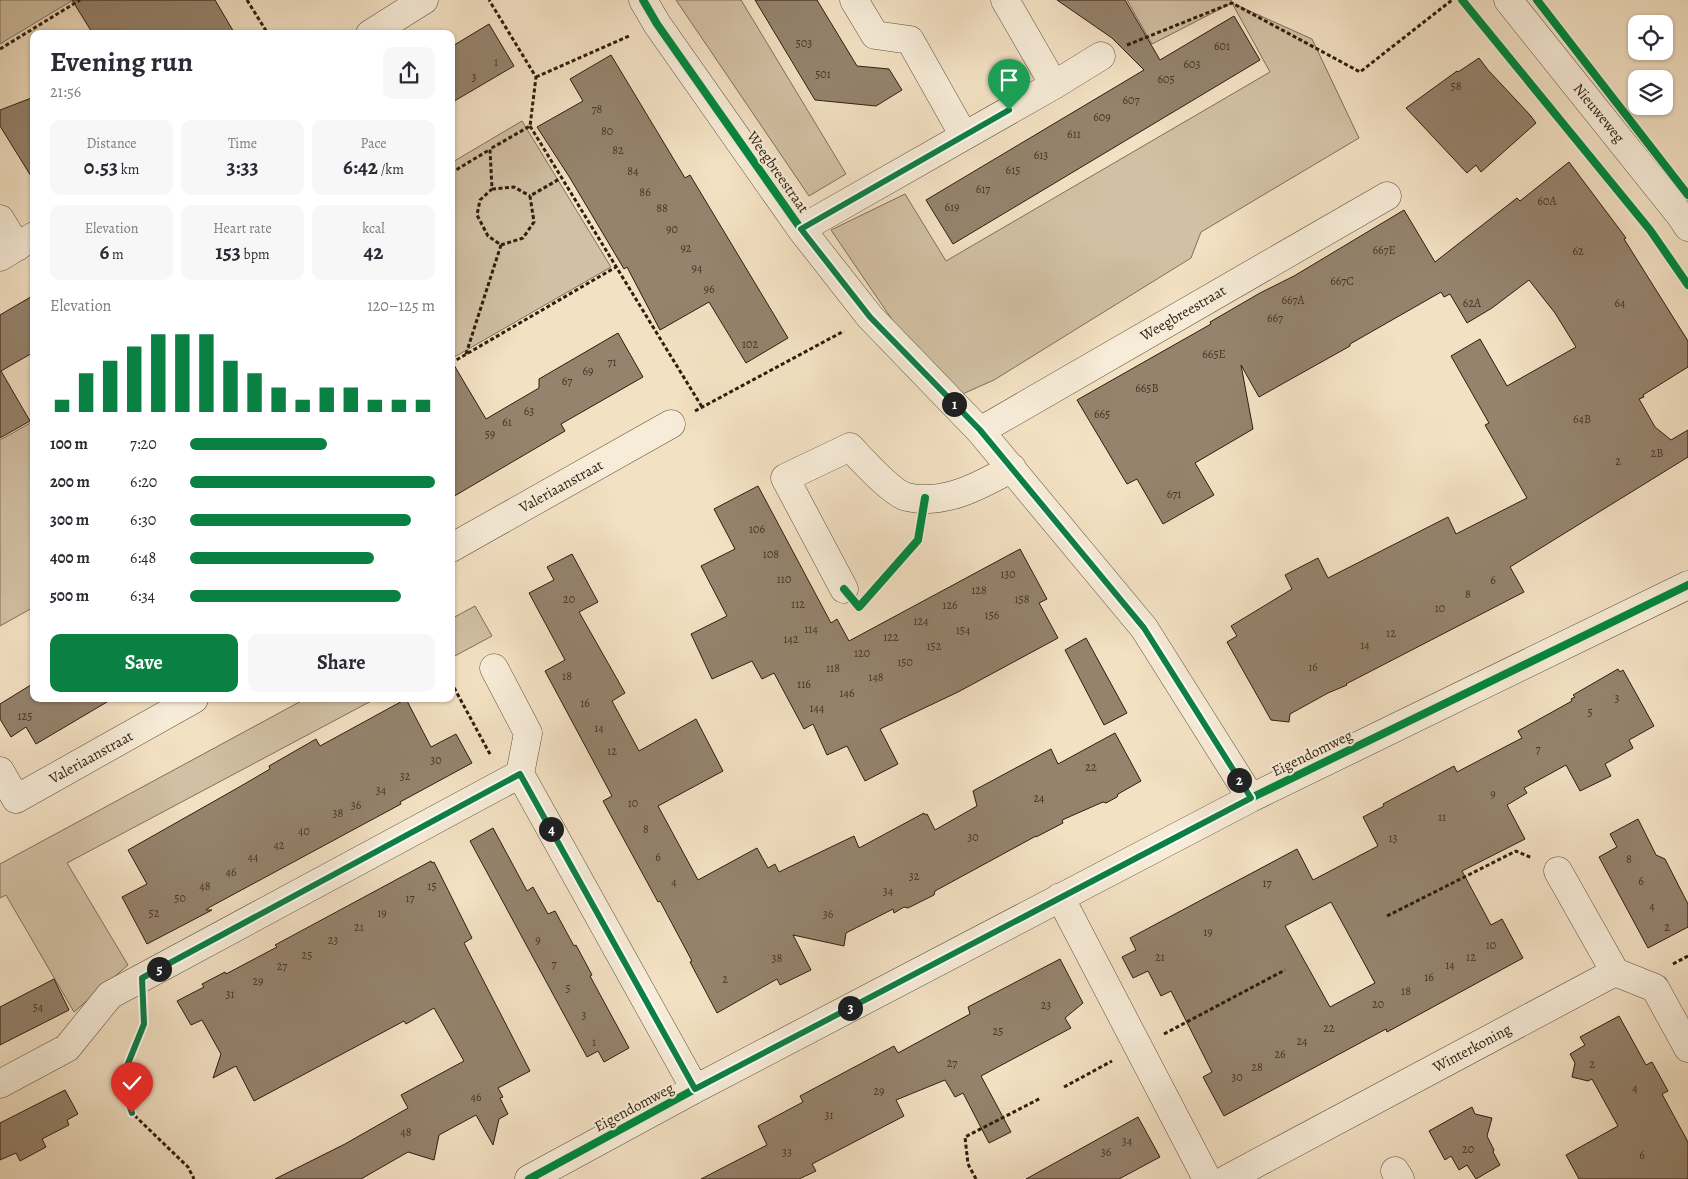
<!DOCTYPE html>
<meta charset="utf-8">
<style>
body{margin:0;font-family:Alegreya,serif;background:#f7f7f7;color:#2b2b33;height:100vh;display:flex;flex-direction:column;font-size:19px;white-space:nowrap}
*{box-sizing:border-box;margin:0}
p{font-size:16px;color:#7c7c81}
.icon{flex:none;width:28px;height:28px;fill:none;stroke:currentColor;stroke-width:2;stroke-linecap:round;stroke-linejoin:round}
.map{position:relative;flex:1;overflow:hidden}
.panel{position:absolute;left:30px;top:30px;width:425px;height:672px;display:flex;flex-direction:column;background:#fff;border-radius:10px;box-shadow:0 1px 4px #0004}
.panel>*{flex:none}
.tools{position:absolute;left:1628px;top:15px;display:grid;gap:10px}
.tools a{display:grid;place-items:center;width:45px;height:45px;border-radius:10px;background:#fff;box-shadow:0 1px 4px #0004;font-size:25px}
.pin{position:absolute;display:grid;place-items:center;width:42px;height:42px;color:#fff;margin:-51px -21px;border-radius:50% 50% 50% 0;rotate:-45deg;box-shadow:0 0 5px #0007}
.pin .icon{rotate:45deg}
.km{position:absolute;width:25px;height:25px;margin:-12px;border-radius:50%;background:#222;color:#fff;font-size:14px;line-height:25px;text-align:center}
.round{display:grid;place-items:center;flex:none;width:52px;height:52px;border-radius:10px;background:#f7f7f7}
.summary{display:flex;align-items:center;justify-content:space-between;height:85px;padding:0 20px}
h1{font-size:28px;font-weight:700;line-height:38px}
.metrics{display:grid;grid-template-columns:repeat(3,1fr);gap:8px;height:85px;padding:5px 20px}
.metrics div{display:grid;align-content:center;border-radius:10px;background:#f7f7f7;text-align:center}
.metrics b{font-size:21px;font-weight:700}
.metrics small{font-size:14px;font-weight:400}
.metrics p{font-size:14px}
.chart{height:140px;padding:10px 20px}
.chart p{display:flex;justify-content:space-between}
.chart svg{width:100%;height:90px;margin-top:5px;stroke:#0b8043;stroke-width:6}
.primary-button{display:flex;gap:10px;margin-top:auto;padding:10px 20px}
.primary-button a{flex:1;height:58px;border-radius:10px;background:#0b8043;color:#fff;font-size:20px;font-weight:700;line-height:58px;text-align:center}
.primary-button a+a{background:#f7f7f7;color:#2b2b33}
ul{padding:0 20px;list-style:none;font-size:16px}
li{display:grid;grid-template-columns:80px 60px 1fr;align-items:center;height:38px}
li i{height:12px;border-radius:6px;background:#0b8043}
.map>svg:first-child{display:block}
.green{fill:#d2c0a4;stroke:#806e5a}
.building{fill:#95836d;stroke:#2f1d0f;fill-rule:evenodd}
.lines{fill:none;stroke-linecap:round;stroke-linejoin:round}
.minor-casing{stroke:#604e3c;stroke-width:29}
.path{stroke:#2f1d0f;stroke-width:3;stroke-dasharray:4 2.5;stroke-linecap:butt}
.minor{stroke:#f7ecd8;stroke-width:28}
.cycleway-casing{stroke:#f7ecd8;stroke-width:11}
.cycleway{stroke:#00873e;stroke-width:8}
.route-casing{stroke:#fff;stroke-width:10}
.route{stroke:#0b8043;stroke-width:6}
.labels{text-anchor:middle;stroke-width:4.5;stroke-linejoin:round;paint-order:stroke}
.number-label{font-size:12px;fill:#483626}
.street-label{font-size:15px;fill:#2f1d0f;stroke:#f7ecd8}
</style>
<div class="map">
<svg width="1688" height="1179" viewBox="0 0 1688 1179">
<rect width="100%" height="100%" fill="#f3e1c3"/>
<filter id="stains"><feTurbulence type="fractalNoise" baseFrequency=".004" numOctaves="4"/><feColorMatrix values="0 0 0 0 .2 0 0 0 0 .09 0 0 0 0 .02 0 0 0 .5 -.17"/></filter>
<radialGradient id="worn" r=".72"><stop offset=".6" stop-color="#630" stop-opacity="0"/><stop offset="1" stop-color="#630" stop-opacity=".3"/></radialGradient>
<path class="green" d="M0 0H73L0 44Z
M676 0H741L846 174 809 196Z
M1127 0H1231L1232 3 1312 39 1359 138 1201 232 1191 258 994 380 958 396 893 321 831 230 905 194 946 261 1270 72 1232 3 1152 44Z
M522 121 611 267 451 359V163Z
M34 421V607L0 626V440Z
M475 606 492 636 451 658V619Z
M305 699H375L67 863 128 965 74 1012 6 895 0 898V864Z"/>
<path class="building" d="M72 0H215L235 34H93Z
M755 0H817L857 66 889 69 902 90 876 106 815 100Z
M1057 0H1125L1160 60 1234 16 1260 60 953 244 926 200 1144 70 1112 38Z
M489 24 514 66 451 103V47Z
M611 55 685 178 690 175 788 338 746 363 709 302 660 330 627 267 624 269 570 178 537 127 583 101 570 79Z
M1479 58 1488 70 1530 115 1536 123 1481 172 1476 165 1467 173 1406 108 1457 71 1458 72Z
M34 97V181L0 126V110Z
M1569 162 1626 238 1624 239 1688 341V367L1643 395 1644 397 1639 399 1655 427 1671 440 1688 430V457L1510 567 1524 592 1346 684 1347 685 1328 693 1290 714 1289 722 1271 720 1227 642 1237 636 1231 626 1292 589 1285 575 1318 558 1328 578 1448 517 1456 534 1527 498 1485 425 1489 423 1451 356 1480 339 1507 386 1576 347 1555 313 1529 280 1492 308 1467 323 1450 294 1444 297 1441 292 1350 344V346L1259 397 1241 365 1253 429 1195 463 1214 495 1163 524 1137 479 1127 484 1077 400 1211 324 1210 322 1260 293 1294 276 1404 210 1435 262 1517 198 1520 201Z
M34 295V352L1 371 30 421 0 438V315Z
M618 333 643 377 561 424 565 431 451 498V360L486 419 539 388V379Z
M758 486 831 623 837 619 849 641 1020 549 1047 599 1039 603 1058 638 958 692 880 729 898 764 865 781 847 746 827 755 813 724 804 729 774 673 762 679 752 661 712 679 691 634 727 616 701 566 735 549 714 509Z
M572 554 598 602 579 612 625 693 612 701 639 751 696 719 723 771 658 806 698 880 757 848 768 868 775 864 779 872 854 836 859 848 924 813 925 815 927 814 935 830 977 806 973 791 1051 749 1058 764 1115 733 1141 781 1118 794 1117 797 1106 803 1103 802 1062 820 1063 823 1036 837V836L935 891 934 895 908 908 904 907 894 913 893 909 846 933 844 946 793 935 811 970 780 985 777 979 717 1013 690 962 692 961 660 901 658 902 603 801 612 796 545 671 565 660 529 593 554 580 547 567Z
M1086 638 1127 713 1104 725 1065 650Z
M1618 669 1620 672 1623 670 1654 726 1629 740 1633 748 1605 764 1611 776 1580 791 1566 765 1524 788 1527 793 1507 805 1525 839 1462 871 1491 925 1502 919 1523 958 1387 1032 1386 1029 1224 1116 1203 1077 1212 1072 1171 991 1161 996 1148 971 1133 978 1122 957 1136 950 1130 938 1297 849 1313 880 1378 846 1363 817 1384 806 1383 804 1454 766 1457 772 1522 738 1518 731 1572 701 1571 699 1575 697 1573 695ZM1331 902 1375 983 1330 1007 1285 926Z
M34 683V699H112L36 744 26 727 11 737 0 719V704Z
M406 699 431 747 456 734 472 763 400 802 401 804 210 907 206 910H212L147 944 122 897 147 884 128 850 241 786 270 769 269 766 316 739 320 746Z
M1638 819 1656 855 1665 859 1688 904V927L1648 948 1599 857 1617 847 1610 834Z
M493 828 527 891 533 887 548 914 555 911 574 946 576 945 592 975 590 976 629 1048 604 1062 598 1051 587 1057 470 841Z
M431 861 432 863 434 862 472 938 464 943 530 1071 498 1088 503 1097 500 1098 508 1114 499 1119 493 1145 476 1115 439 1135 434 1160 408 1152 361 1179H275L345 1144 408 1108 401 1095 464 1061 434 1008 406 1024 404 1021 254 1101 236 1066 213 1078 221 1054 202 1020 191 1025 177 1001 204 987 202 984 225 972 226 974 277 947 275 945Z
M1060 959 1083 1003 1065 1018 1071 1028 981 1076 1011 1132 989 1143 963 1093 955 1097 945 1080 896 1100 904 1116 812 1164 816 1171 799 1179H701L767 1145 758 1126 803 1102 800 1096 894 1046 898 1053 970 1014 968 1007Z
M54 979 69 1010 0 1045V1007Z
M1619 1016 1646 1065 1652 1062 1668 1091 1662 1094 1688 1142V1179H1579L1566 1155 1618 1126 1592 1079 1588 1081 1572 1077 1575 1063 1570 1054 1585 1045 1580 1037Z
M65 1090 78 1114 67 1120 69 1125 42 1139 46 1147 20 1161 16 1153 0 1160V1123Z
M1472 1107 1475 1114 1492 1118 1487 1136 1494 1150 1493 1152 1500 1165 1476 1179 1467 1165 1459 1170 1451 1156 1445 1160 1429 1131Z
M1138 1117 1160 1157 1119 1179H1026Z"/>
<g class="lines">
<g class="minor-casing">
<path id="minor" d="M643 0 657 24 801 229 870 317 980 431 1144 628 1251 798
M854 0 875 35 910 40 964 136
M1005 0 1054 85
M1508 0 1680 215 1688 227
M370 34 424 0
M0 219 17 247
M801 229 1054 85 1101 56
M0 257 34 236
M980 431 1387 196
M451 548 671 424
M844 589 785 478 850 447C861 459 893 494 907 497 944 506 981 485 1012 468
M494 668 528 733 520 774 695 1089
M0 771 16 799 194 699
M1060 897 1207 1179
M1615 972 1655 988 1688 1048
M0 1084 67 1048 110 995 520 774
M1395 1171 1400 1179
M529 1179 695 1089 1251 798 1688 585
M1227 1179 1615 972 1558 871"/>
</g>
<path class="path" d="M247 0 268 34
M1127 45 1232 3 1360 72 1452 0
M0 49 80 0
M536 77 629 36
M530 126 702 407
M451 173 489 150
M492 189 514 187 530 196
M501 245 523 238 534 222 530 196 561 178
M466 354 501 245 488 236 477 215 480 200 492 189 490 149 530 126 536 77 489 0
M451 363 616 267
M695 411 844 331
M451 682 491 756
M1387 916 1516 851 1532 858
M1673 964 1688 956
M143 1011 144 1024 127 1066 124 1091 132 1113 188 1167 194 1179
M1164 1034 1285 970
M1064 1087 1112 1061
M976 1179 968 1164 965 1137 1041 1098"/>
<use href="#minor" class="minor"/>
<g class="cycleway-casing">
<path id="cycleway" d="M643 0 657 24 801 229 870 317 980 431 1144 628 1251 798
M1462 0 1650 230 1688 285
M1537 0 1688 195
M844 589 859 607 918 540 925 498
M529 1179 695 1089 1251 798 1688 585"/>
</g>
<use href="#cycleway" class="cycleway"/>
</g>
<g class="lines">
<g class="route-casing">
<path id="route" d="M132 1113 124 1090 127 1066 144 1024 142 978 520 774 695 1089 1251 798 1144 628 980 430 870 317 801 229 1009 110"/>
</g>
<use href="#route" class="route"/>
</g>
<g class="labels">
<g class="number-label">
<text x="804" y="47">503</text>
<text x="1222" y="50">601</text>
<text x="496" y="66">1</text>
<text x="1192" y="68">603</text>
<text x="823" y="78">501</text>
<text x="474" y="81">3</text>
<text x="1166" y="83">605</text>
<text x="1456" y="90">58</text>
<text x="1131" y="104">607</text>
<text x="597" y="113">78</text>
<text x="1102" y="121">609</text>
<text x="607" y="135">80</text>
<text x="1074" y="138">611</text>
<text x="618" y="154">82</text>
<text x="1041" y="159">613</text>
<text x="1013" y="174">615</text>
<text x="633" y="175">84</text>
<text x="983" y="193">617</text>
<text x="645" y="196">86</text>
<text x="1547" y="205">60A</text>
<text x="952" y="211">619</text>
<text x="662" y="212">88</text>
<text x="672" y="233">90</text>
<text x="686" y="252">92</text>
<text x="1384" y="254">667E</text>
<text x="1578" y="255">62</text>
<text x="697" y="272">94</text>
<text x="1342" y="285">667C</text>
<text x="709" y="293">96</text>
<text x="1293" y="304">667A</text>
<text x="1472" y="307">62A</text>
<text x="1620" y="307">64</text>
<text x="1275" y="322">667</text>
<text x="750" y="348">102</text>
<text x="1214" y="358">665E</text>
<text x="612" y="366">71</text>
<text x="588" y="375">69</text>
<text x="567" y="385">67</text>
<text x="1147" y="392">665B</text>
<text x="529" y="415">63</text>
<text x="1102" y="418">665</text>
<text x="1582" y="423">64B</text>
<text x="507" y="426">61</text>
<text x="490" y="438">59</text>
<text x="1657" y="457">2B</text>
<text x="1618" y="465">2</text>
<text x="1174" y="498">671</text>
<text x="757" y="533">106</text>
<text x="771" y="558">108</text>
<text x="1008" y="578">130</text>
<text x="784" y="583">110</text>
<text x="1493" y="584">6</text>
<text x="979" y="594">128</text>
<text x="1468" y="598">8</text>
<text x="569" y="603">20</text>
<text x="1022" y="603">158</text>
<text x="798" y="608">112</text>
<text x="950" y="609">126</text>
<text x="1440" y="612">10</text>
<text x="992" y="619">156</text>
<text x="921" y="625">124</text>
<text x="811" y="633">114</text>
<text x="963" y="634">154</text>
<text x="1391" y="637">12</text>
<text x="891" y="641">122</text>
<text x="791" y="643">142</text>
<text x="1365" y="649">14</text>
<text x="934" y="650">152</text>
<text x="862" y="657">120</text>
<text x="905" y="666">150</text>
<text x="1313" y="671">16</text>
<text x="833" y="672">118</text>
<text x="567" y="680">18</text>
<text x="876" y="681">148</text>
<text x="804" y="688">116</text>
<text x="847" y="697">146</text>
<text x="1617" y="702">3</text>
<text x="585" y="707">16</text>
<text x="817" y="712">144</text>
<text x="1590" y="716">5</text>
<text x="25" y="720">125</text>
<text x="599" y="732">14</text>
<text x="1538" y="753">7</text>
<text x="612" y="755">12</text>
<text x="436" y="764">30</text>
<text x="1091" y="771">22</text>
<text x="405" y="780">32</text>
<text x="381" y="794">34</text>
<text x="1493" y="798">9</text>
<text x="1039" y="802">24</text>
<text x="633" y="807">10</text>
<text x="356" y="809">36</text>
<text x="338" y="817">38</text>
<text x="1442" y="821">11</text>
<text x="646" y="833">8</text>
<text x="304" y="835">40</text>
<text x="973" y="841">30</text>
<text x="1393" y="842">13</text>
<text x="279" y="849">42</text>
<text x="253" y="861">44</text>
<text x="658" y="861">6</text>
<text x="1629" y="863">8</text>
<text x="231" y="876">46</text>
<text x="914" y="880">32</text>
<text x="1641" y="885">6</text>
<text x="674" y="886">4</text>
<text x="1267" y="887">17</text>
<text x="205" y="890">48</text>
<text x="432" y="890">15</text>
<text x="888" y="895">34</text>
<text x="180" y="902">50</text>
<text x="410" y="902">17</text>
<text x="1652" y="910">4</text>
<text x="154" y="917">52</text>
<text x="382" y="917">19</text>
<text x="828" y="918">36</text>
<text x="359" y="931">21</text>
<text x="1667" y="931">2</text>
<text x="1208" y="936">19</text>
<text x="333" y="944">23</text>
<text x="538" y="944">9</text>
<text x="1491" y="949">10</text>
<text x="307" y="959">25</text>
<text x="1160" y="961">21</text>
<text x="1471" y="961">12</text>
<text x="777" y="962">38</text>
<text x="554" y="968">7</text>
<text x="1450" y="969">14</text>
<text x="282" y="970">27</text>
<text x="1429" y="981">16</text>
<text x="725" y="983">2</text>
<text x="258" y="985">29</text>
<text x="568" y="992">5</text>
<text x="1406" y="995">18</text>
<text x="230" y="998">31</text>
<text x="1378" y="1008">20</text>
<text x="1046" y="1009">23</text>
<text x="38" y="1011">54</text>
<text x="584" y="1019">3</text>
<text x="1329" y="1032">22</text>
<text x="998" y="1035">25</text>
<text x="1302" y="1045">24</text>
<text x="594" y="1046">1</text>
<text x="1280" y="1058">26</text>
<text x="952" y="1067">27</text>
<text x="1592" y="1068">2</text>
<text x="1257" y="1071">28</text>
<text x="1237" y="1081">30</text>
<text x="1635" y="1092">4</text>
<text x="879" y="1095">29</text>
<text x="476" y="1101">46</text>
<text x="829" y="1119">31</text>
<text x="406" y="1136">48</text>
<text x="1127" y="1145">34</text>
<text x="1468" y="1153">20</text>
<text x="787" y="1156">33</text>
<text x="1106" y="1156">36</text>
<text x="1642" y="1159">6</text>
</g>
<g class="street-label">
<text transform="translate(1599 113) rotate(51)" y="5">Nieuweweg</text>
<text transform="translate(778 172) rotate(55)" y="5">Weegbreestraat</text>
<text transform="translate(1183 313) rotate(-30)" y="5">Weegbreestraat</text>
<text transform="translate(561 486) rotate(-29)" y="5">Valeriaanstraat</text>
<text transform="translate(1312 753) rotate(-26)" y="5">Eigendomweg</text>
<text transform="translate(91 757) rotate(-29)" y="5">Valeriaanstraat</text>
<text transform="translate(1472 1048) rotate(-28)" y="5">Winterkoning</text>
<text transform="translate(634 1107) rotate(-28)" y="5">Eigendomweg</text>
</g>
</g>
<rect width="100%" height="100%" filter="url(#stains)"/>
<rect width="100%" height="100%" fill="url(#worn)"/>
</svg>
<div class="tools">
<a><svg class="icon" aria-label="locate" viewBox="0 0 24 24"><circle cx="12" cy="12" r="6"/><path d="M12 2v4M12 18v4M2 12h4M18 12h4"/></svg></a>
<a><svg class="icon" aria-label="layers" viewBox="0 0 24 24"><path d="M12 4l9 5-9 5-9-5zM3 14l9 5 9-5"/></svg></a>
</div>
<div class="pin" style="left:1009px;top:110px;background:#1e9e55"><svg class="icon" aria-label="arrive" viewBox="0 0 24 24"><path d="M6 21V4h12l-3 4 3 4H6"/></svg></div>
<div class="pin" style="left:132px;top:1113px;background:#d93025"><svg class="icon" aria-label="check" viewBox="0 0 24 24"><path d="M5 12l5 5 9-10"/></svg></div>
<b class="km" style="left:954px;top:404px">1</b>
<b class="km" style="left:1239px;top:780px">2</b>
<b class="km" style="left:850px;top:1008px">3</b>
<b class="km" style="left:551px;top:829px">4</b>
<b class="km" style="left:159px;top:969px">5</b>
<section class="panel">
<div class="summary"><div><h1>Evening run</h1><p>21:56</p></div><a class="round"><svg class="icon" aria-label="share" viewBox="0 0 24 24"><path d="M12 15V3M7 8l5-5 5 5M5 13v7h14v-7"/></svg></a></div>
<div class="metrics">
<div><p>Distance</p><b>0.53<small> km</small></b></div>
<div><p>Time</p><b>3:33</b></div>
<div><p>Pace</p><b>6:42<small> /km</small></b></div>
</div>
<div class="metrics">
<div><p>Elevation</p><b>6<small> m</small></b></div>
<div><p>Heart rate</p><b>153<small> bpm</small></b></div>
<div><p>kcal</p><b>42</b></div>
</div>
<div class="chart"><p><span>Elevation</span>120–125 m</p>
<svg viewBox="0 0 160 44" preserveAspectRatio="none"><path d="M5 44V38M15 44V25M25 44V19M35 44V12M45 44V6M55 44V6M65 44V6M75 44V19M85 44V25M95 44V32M105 44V38M115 44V32M125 44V32M135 44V38M145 44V38M155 44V38"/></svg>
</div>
<ul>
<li><b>100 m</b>7:20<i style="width:56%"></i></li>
<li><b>200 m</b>6:20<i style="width:100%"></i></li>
<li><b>300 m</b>6:30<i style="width:90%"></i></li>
<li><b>400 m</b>6:48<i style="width:75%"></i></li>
<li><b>500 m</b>6:34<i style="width:86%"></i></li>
</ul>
<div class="primary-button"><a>Save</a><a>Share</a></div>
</section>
</div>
